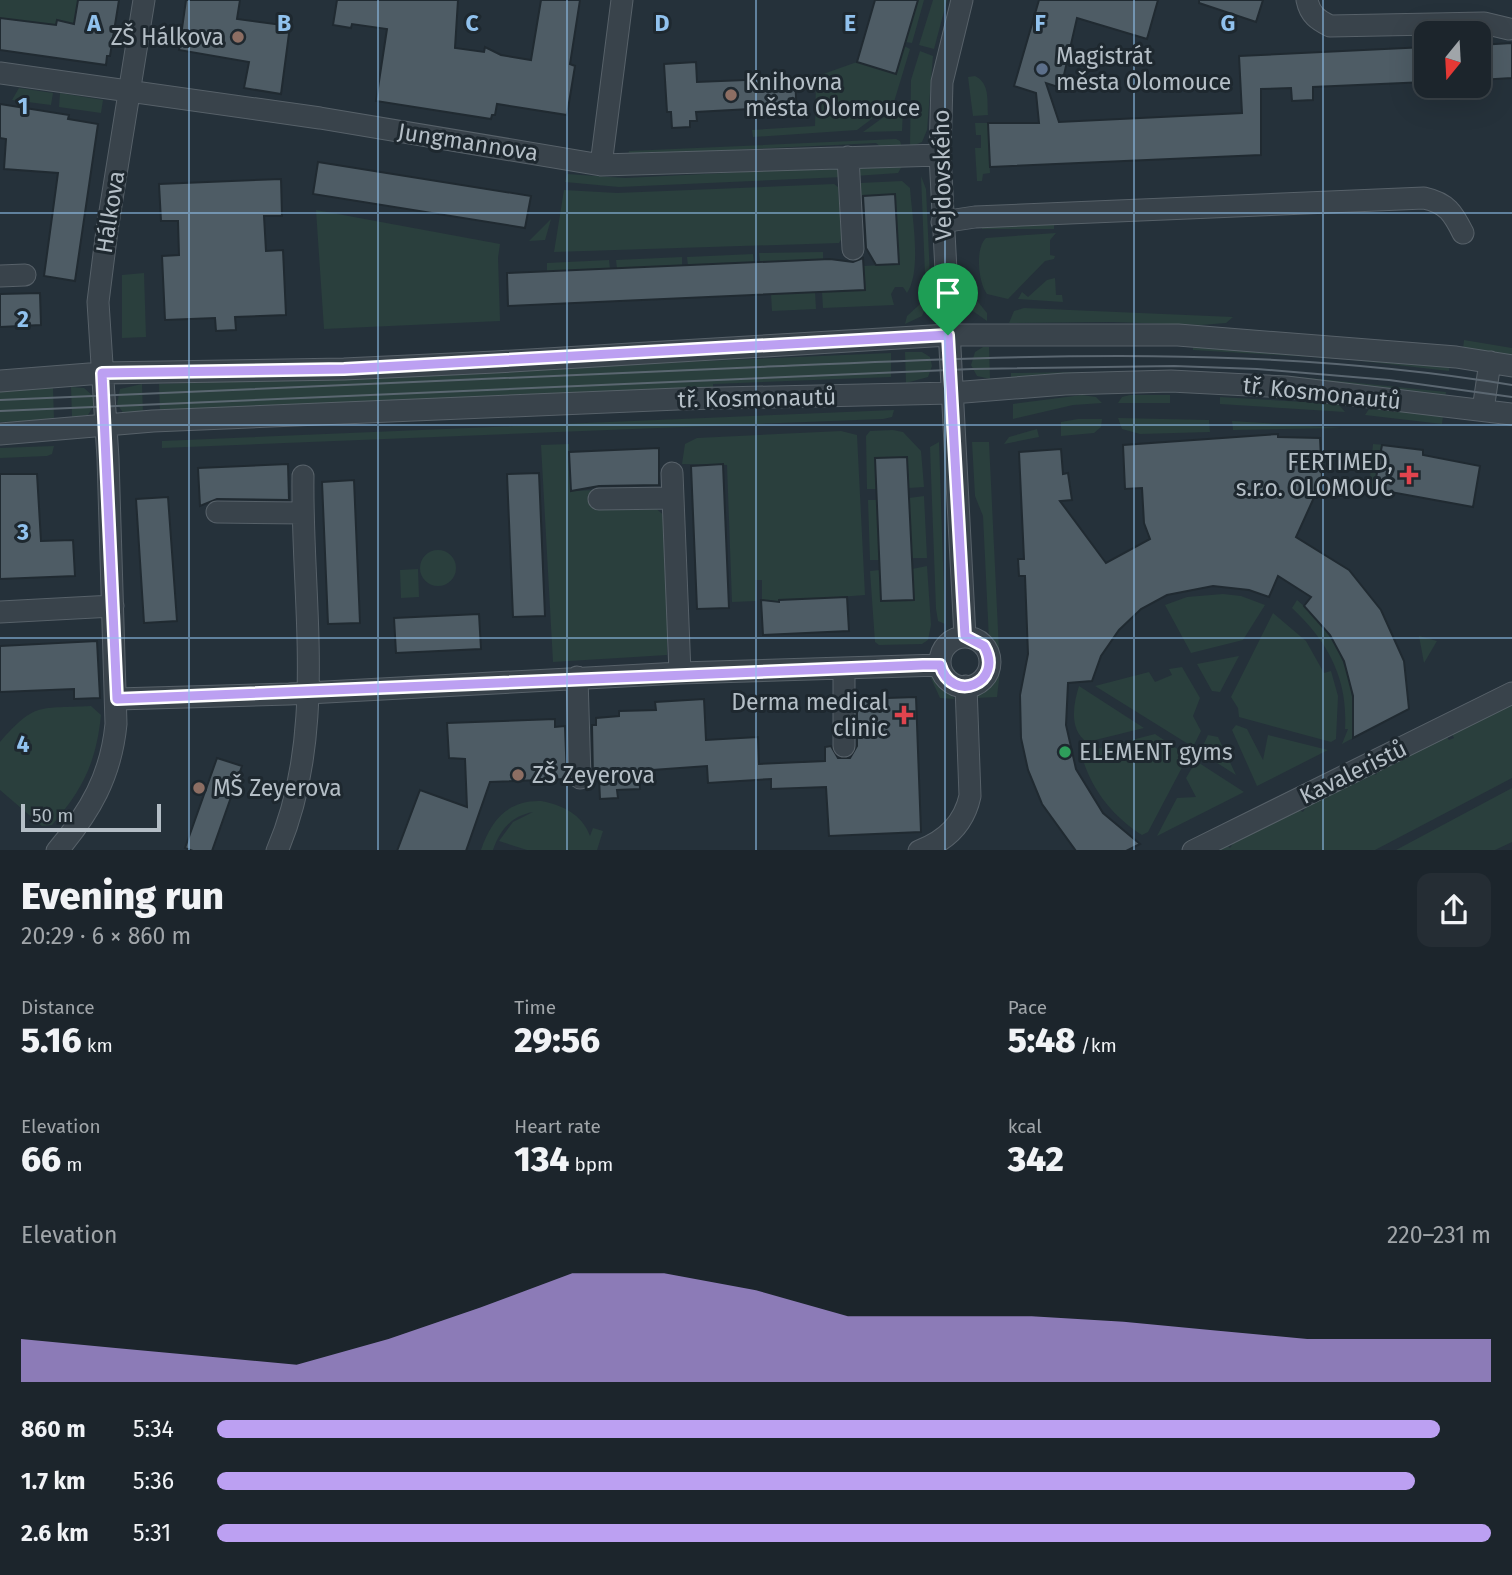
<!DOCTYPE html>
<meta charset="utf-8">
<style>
body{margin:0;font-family:"Fira Sans",sans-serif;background:#252d34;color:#f1f3f6;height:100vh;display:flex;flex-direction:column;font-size:26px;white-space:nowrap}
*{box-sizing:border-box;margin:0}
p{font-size:23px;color:#a0a5a9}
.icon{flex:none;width:38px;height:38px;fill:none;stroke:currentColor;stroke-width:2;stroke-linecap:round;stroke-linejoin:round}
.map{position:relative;height:850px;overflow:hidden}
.side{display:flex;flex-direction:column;background:#1c252c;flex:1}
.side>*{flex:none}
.needle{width:46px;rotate:198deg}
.buttons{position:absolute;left:1414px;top:21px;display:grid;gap:14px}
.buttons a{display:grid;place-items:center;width:77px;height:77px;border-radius:14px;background:#1c252c;box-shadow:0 7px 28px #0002,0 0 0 2px #3a4248;font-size:35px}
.scale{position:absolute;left:21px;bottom:18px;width:140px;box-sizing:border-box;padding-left:7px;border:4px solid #b4bec6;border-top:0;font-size:19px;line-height:24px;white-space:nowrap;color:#b4bec6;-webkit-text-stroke:5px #1e282f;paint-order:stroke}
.pin{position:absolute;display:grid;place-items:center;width:60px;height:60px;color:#fff;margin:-72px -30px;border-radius:50% 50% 50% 0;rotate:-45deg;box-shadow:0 0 7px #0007}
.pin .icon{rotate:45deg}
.round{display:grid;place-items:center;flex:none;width:74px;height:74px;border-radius:14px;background:#252d34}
.summary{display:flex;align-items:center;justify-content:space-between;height:119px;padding:0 21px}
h1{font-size:38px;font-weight:800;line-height:52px}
.figures{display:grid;grid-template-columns:repeat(3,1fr);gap:10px;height:119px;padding:7px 21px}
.figures div{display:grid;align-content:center}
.figures b{font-size:35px;font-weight:800}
.figures small{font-size:19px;font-weight:400}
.figures p{font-size:19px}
.chart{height:196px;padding:14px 21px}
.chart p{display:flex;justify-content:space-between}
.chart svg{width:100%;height:126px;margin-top:7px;fill:#bca0f2;opacity:.7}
ul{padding:0 21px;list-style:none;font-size:23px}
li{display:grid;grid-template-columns:112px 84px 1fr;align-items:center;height:52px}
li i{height:18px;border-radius:9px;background:#bca0f2}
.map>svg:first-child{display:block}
.green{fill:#2a3f3d}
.building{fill:#4e5c65;stroke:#202a31;stroke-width:2}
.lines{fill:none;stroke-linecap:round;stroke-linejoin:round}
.minor-casing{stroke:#576169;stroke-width:23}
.minor{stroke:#39434b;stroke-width:21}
.tram{stroke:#5b6771;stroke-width:2}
.route-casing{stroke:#fff;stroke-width:14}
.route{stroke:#bca0f2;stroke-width:9}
.grid{fill:none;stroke:#91c2ee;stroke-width:2;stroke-opacity:0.55}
.education-dot{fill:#8d6e63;stroke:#1e282f;stroke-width:2.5}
.service-dot{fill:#5c6f8a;stroke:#1e282f;stroke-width:2.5}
.health-dot{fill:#e0444e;stroke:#1e282f;stroke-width:2.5}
.leisure-dot{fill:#2e9e5b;stroke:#1e282f;stroke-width:2.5}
.labels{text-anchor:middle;stroke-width:6;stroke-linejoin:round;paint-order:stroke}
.poi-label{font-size:23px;fill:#b4bec6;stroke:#1e282f;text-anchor:start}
.street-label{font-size:23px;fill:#b4bec6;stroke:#1e282f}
.grid-label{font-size:23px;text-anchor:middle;font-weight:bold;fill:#91c2ee;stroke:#1e282f;stroke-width:6;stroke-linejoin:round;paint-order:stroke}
</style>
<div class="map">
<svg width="1512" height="851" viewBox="0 0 1512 851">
<rect width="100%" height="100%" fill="#25313a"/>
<path class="green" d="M0 0H106L99 47 0 34Z
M918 0H924L912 43 905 42Z
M933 0H947L934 49 919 45Z
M904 46 910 49 894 102 857 130 753 137 752 130 815 126 816 79 812 78 857 62 896 74Z
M920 51 933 56 927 130 922 142 910 147 911 80Z
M975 76C990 83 987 100 988 115L973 116 968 77Z
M19 88 53 93 51 105 12 100Z
M60 93 103 100 101 113 59 107Z
M899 106 903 109 902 131 863 132Z
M975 123H988L990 173 983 174 982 181H977L975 148H981V135H976Z
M896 139 900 141 902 148H882L876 143 628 155 629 151Z
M902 166 898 173 855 176 854 168Z
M842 167 843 177 619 187 565 182 567 174 625 178Z
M921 176 926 189 930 277 925 274Z
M902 181 910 188C912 217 922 270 907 293L903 287H895L891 294 894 305 823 308 822 292 865 290 864 266 899 264 895 195 860 196V183Z
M834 184 838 187 842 238 839 243 554 252 564 190 617 193Z
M316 210 500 244 498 258 500 321 324 329Z
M551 219 545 240 529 241Z
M1054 222V229H982V226Z
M1056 233 1050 240V255L1055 256 1054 259 1045 261 1008 299 987 294C978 282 975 248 986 238Z
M823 252V260L760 262 759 253Z
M753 254 754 263 688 266 687 257Z
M682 257V266L617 269 616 260Z
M609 260 610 269 547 272V263Z
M144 273 146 337 122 338V275Z
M1055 278 1056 295H1062L1063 302 1018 299 1022 292 1028 297 1047 280Z
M815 292 816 309 772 311 771 294Z
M930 295 922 316 905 324 907 316Z
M964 297H974L987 313V321L970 309Z
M1024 308 1233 317 1226 323 1201 325 1111 322 1009 323 1014 311Z
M1464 340 1512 348V356L1463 349Z
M983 347H989L990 379 977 376 971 365 975 352Z
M1193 347 1450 361 1449 371 1344 359 1193 350Z
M905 352H922L930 357 932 366 928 377 906 383Z
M891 353V377L713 384V390L160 413 159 384Z
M1159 371 1290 376 1446 392 1445 399 1011 379V373Z
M142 384 143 414H124L117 404 120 389Z
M53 387 54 420 0 422V390Z
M71 387 84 388 93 396 94 405 88 415 72 417Z
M1082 395 1096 397 1102 403 1073 405 1013 419V404Z
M1130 395H1170V403H1118L1122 397Z
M1220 397 1338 404 1345 412 1220 404Z
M1371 406 1443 416 1442 424 1365 415Z
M894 410 892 417 883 419 162 448V441Z
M1118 418 1209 420 1210 432 1140 434 1122 429Z
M1078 419H1102L1101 427 1094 433 1061 436V422Z
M1232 421 1342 428 1233 430Z
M1037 429 1039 437 1004 444 1009 437Z
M893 430 903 432 921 451 924 487 909 488 907 457 875 458 876 489H867L866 436 870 431Z
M841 431 857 435 865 595 762 603V580H755L756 601 732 602 727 465 682 464 685 444 697 438Z
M939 442 945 624 938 621 936 609 930 447Z
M972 442H989L999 651 989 640 983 516 975 496Z
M569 444 571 491 594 490V503L653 506 667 518V655L553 662 541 445Z
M1373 444 1385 445 1381 446 1374 492 1369 489Z
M54 446 52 454 47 456 0 458V448Z
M924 496 927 558H912L909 498Z
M868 500H877L879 560H870Z
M420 568a18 18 0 1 1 36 0a18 18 0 1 1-36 0Z
M927 566 931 625 928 640 922 644 879 645 875 642 870 571 880 570 881 601 913 600 912 569Z
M418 569 419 597 401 598 400 570Z
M1223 594 1241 596 1265 605 1243 640 1191 653 1165 605 1187 597Z
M1297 600C1340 636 1358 683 1353 738L1342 744 1348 729H1345C1348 678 1328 642 1292 608Z
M1273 613 1306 641 1324 673 1331 671 1338 696 1336 739 1331 742 1239 717 1238 708 1231 697Z
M1419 636 1437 641 1424 663Z
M1239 656 1220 692 1212 691 1197 664Z
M1182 667 1200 698 1193 716 1201 731 1193 747 1095 686 1149 672 1155 682 1172 675 1169 669Z
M1000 671 997 697 976 698 993 674Z
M929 674 955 699 940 698Z
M1079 686 1144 728 1087 742C1069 730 1073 705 1079 686Z
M1512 704V778L1375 850 1217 851 1227 845 1230 848 1233 843 1299 810 1303 812 1306 807 1373 773 1376 775 1378 770 1447 737 1449 740 1454 738 1452 734Z
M91 706 101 715C96 763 83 789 52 825L42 826 0 790V742C36 701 39 709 91 706Z
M1236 725 1247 729 1263 760 1268 735 1328 750 1257 786 1232 730Z
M1155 734 1188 756 1148 832 1142 835C1112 816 1090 788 1081 753Z
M1208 735 1218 737 1236 775 1200 752Z
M1196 761 1244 792 1157 836 1177 798 1196 797 1186 778Z
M1512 788V842L1495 850H1396Z
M541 801C562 805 582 814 590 836L593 828 603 831 597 850H527L499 841 513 822 533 812C511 816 500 830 493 850H481C491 821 507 800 541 801Z"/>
<path class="building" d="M78 0H119L110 56H107L106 65 0 50V18L56 25 57 20 74 24Z
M186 0H240L237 19 290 26 281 94 244 88 249 62 179 50Z
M337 0H458L455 48 484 52 485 47 501 55 531 60 541 0H580L570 64 575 66 567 115 497 104 495 115H492L491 119 376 101 387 29 352 24 351 28 333 25Z
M875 0H918L896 74 857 62Z
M1039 0H1158L1147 39 1077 18 1061 88 1046 83 1059 122 1242 113 1239 56 1426 47V82L1313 87V100L1292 101 1291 88 1261 89V155L990 167 988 123H1039L1036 93 1014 86Z
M1199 0H1263L1256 22 1199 3Z
M1512 43V78L1479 80V45Z
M696 62 697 82 795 78 797 116 768 118V108L696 112 697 121H690V127L672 128 671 112H667L664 64Z
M0 104 69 115 68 119 98 124 75 281 44 276 58 173 4 169 6 139 0 138Z
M318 162 531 196 525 228 313 194Z
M281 179 282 216H264L266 251 283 250 286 315 235 317 236 330 216 331 215 318 165 320 162 256 179 255 178 221H161L159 184Z
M895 194 899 264 876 265 866 248 863 196Z
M863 258 865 290 508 306 507 273 830 259 853 262Z
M40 293 41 325 0 327V294Z
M1278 434V437L1320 438 1322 480 1296 537 1349 570 1381 610 1404 661 1409 709 1353 738V696L1344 661 1330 635 1304 606 1311 597 1278 576 1269 597 1249 590 1213 586 1167 595 1141 609 1119 630 1101 656 1092 681 1068 683 1066 725 1076 769 1103 813 1140 844 1126 851H1076L1042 804 1028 770 1021 738 1020 695 1028 654 1025 576H1019L1018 559H1024L1019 452 1061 449 1063 474 1068 473 1072 500 1060 501 1106 563 1150 539 1144 523 1142 488 1125 489 1123 445Z
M1382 445 1423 450V455L1480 466 1473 507 1374 489Z
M659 448V485L599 486 571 491 569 452Z
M907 457 914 600 881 601 875 458Z
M288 464 289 500 217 499 200 506 198 468Z
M723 464 729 608 697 609 691 466Z
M539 473 545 616 513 617 507 474Z
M0 474H37L41 541 73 540 75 576 0 579Z
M354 480 360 623 328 624 322 482Z
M168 497 177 621 144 623 136 499Z
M847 597 849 631 763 635 761 600 779 602V600Z
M479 614 481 649 396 653 394 618Z
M97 641 100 698 74 699V689L0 692V646Z
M916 697 921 832 829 836 826 787 771 789V779L708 783 707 766 639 771 640 789 617 790 618 798 600 799 599 778H593L592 725H596V718L619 716V711L656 710 655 702 704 699 706 740 758 737 759 764 825 761V747L831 746 838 758H850L857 746V699Z
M555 719V727L565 726 567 779 490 782 466 851H397L420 790 467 807 465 759 449 758 447 723Z
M217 758 242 766 212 851H193L185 848Z"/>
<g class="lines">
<g class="minor-casing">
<path id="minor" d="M962 0 942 82 940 155 965 637
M1307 0C1310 15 1318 20 1330 26L1484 23 1509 29
M0 73 320 118 601 165 940 155
M848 157 853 249
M601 165 622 0
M942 222 975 217 1424 198C1447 203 1453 213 1463 233
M0 276 25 275
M0 381 102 373 344 369 495 362 949 335H1178L1456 357 1512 366
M1483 410 1490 362
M0 434 153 421 678 399 952 393 1065 384 1171 381 1286 387 1512 414
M672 473 680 673
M599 499 673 498
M217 512 302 513
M0 612 113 606
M940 662a25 25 0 1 1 50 0a25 25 0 1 1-50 0Z
M577 677 580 778
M117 699 289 694 680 673 940 665
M844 746V668
M57 851C90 812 111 776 116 724L108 458 98 302 107 230 144 0
M277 851C328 733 301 599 303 476
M919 851C946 841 964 824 970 796L966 686
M1193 851 1512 693"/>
</g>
<use href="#minor" class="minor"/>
<path class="tram" d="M0 400C254 389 507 378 760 367 1015 356 1259 343 1512 385
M0 411 972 369 1174 366 1257 369 1389 380 1512 397"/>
</g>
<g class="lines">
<g class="route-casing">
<path id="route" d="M948 335 965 636 984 646C1005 683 952 705 940 665H923L117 699 102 373 344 369Z"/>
</g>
<use href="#route" class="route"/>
</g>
<path class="grid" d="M189 0V851M378 0V851M567 0V851M756 0V851M945 0V851M1134 0V851M1323 0V851M0 213H1512M0 425H1512M0 638H1512"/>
<g class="education-dot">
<circle cx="238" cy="37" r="7"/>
<circle cx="731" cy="95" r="7"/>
<circle cx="518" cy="775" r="7"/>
<circle cx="199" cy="788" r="7"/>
</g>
<circle class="service-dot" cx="1042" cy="69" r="7"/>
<g class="health-dot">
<path d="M1405.5 464.5h7v7h7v7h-7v7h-7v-7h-7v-7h7z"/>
<path d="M900.5 704.5h7v7h7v7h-7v7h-7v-7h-7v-7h7z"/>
</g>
<circle class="leisure-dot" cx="1065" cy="752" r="7"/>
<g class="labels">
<g class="poi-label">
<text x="224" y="45" text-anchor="end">ZŠ Hálkova</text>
<text x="1056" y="64">Magistrát<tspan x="1056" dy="26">města Olomouce</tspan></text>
<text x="745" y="90">Knihovna<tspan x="745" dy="26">města Olomouce</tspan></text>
<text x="1393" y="470" text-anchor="end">FERTIMED,<tspan x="1393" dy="26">s.r.o. OLOMOUC</tspan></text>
<text x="888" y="710" text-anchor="end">Derma medical<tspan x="888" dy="26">clinic</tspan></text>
<text x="1079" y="760">ELEMENT gyms</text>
<text x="532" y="783">ZŠ Zeyerova</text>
<text x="213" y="796">MŠ Zeyerova</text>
</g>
<g class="street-label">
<text transform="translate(468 142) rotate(9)" y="8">Jungmannova</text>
<text transform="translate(942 175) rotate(-91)" y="8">Vejdovského</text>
<text transform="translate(110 212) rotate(-81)" y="8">Hálkova</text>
<text transform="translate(1322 393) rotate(6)" y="8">tř. Kosmonautů</text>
<text transform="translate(757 398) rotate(-1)" y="8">tř. Kosmonautů</text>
<text transform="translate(1353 772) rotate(-26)" y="8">Kavaleristů</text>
</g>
</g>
<g class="grid-label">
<text x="94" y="31">A</text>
<text x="284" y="31">B</text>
<text x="472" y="31">C</text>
<text x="662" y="31">D</text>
<text x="850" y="31">E</text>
<text x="1040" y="31">F</text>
<text x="1228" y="31">G</text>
<text x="23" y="114">1</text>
<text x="23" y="327">2</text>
<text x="23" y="540">3</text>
<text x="23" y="752">4</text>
</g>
</svg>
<div class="buttons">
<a><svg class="needle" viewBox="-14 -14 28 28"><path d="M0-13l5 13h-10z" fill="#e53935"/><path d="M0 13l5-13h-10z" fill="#a0a5a9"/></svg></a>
</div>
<div class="scale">50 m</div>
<div class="pin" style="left:948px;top:335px;background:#1e9e55"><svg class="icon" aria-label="arrive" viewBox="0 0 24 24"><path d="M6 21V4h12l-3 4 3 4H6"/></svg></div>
</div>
<section class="side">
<div class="summary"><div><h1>Evening run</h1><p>20:29 · 6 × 860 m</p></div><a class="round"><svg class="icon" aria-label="share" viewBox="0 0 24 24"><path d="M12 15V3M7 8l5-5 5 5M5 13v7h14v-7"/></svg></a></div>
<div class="figures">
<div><p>Distance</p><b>5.16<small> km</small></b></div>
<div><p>Time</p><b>29:56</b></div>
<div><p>Pace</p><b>5:48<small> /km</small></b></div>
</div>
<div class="figures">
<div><p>Elevation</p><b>66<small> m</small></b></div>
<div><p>Heart rate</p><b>134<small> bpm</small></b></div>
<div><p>kcal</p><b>342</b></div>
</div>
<div class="chart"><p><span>Elevation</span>220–231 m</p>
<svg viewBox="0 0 160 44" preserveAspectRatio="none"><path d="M0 44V29L10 32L20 35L30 38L40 29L50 18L60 6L70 6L80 12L90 21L100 21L110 21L120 23L130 26L140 29L150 29L160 29V44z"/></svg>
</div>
<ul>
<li><b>860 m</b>5:34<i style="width:96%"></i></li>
<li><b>1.7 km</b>5:36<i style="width:94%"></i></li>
<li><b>2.6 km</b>5:31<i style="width:100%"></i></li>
</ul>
</section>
